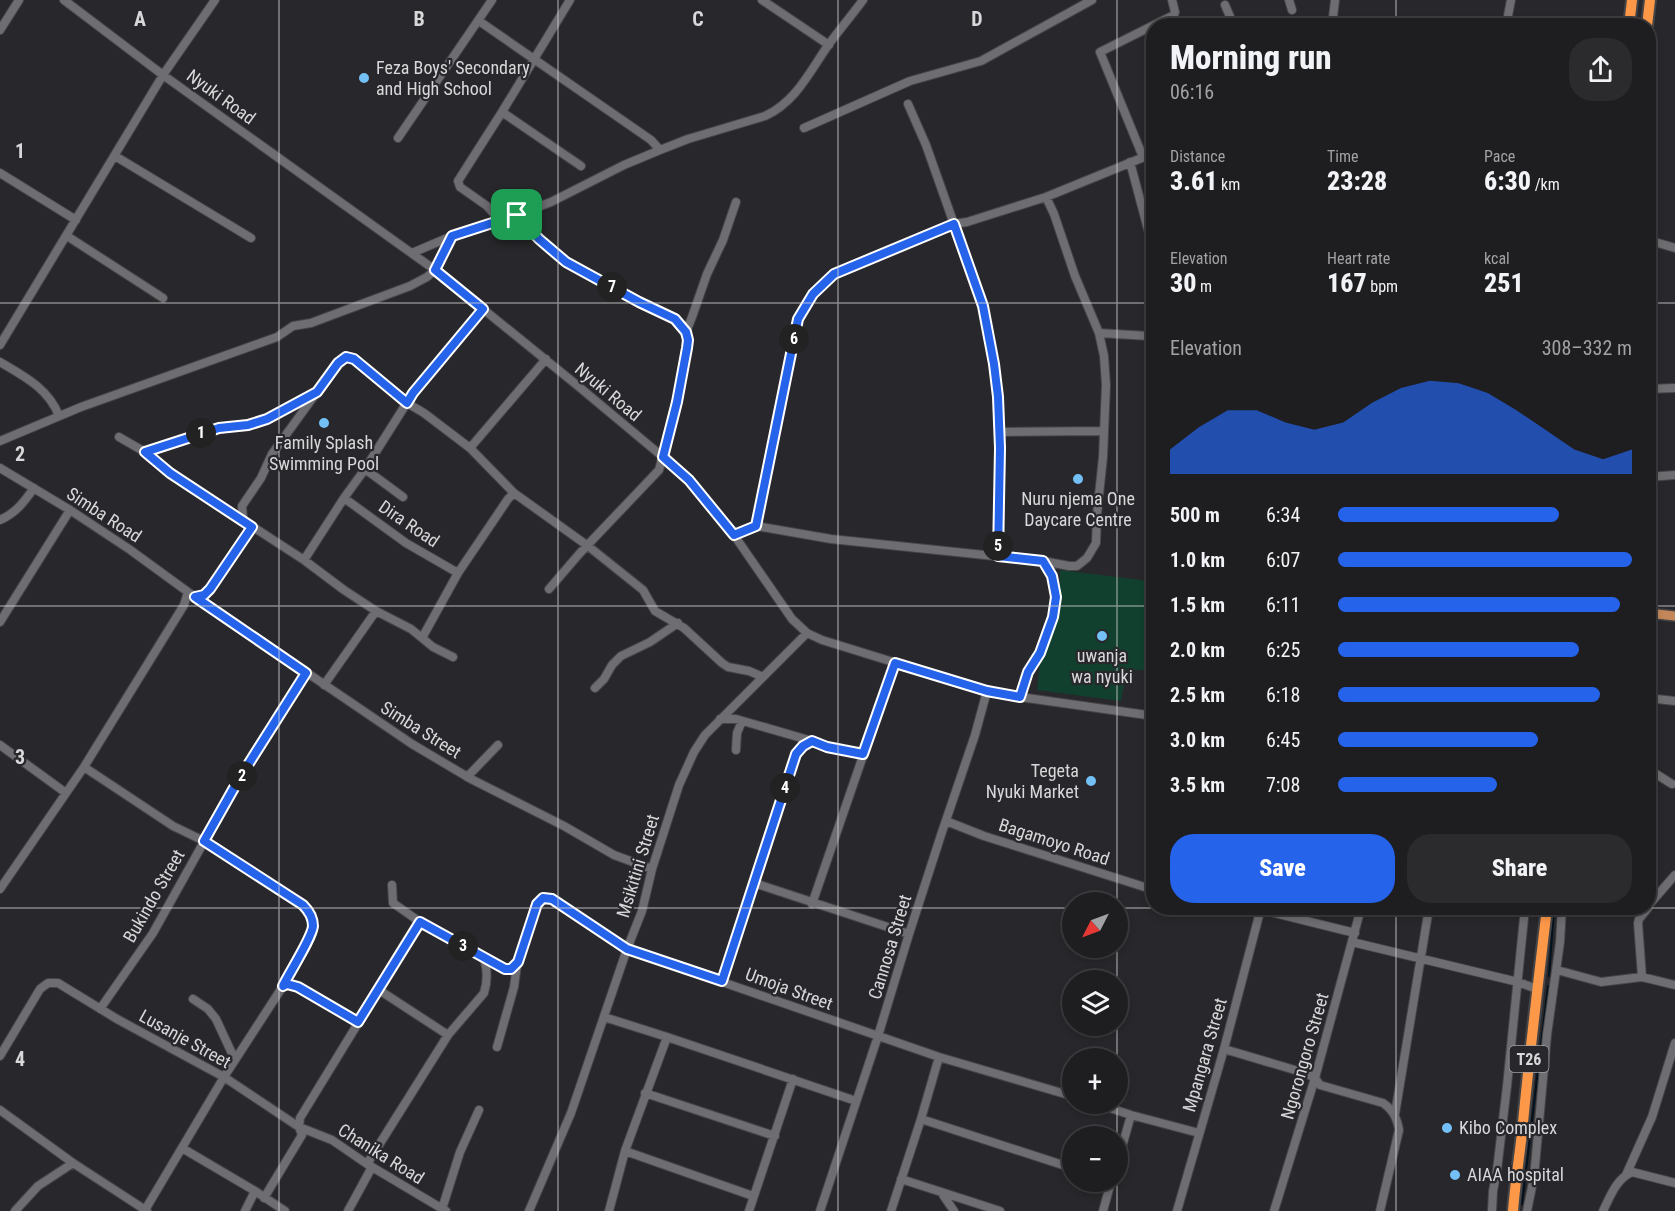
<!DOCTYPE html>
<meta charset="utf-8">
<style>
body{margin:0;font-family:"Roboto Condensed",sans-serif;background:#2b2a2d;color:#f1f3f6;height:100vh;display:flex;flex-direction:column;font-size:22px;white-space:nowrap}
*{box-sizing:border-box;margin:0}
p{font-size:20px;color:#a1a2a5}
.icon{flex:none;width:33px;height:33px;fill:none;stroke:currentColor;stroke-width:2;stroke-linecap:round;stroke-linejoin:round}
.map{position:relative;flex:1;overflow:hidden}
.side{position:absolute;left:1146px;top:18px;width:510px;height:897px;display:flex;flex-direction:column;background:#1e1d20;border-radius:24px;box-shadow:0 3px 9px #0003,0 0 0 2px #3c3b3e}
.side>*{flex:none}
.needle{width:39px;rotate:228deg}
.fabs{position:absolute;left:1062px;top:892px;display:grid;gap:12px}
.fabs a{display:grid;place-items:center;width:66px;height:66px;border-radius:50%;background:#1e1d20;box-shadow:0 3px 9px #0003,0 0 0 2px #3c3b3e;font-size:30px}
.pin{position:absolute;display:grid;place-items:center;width:51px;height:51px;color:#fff;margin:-26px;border-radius:12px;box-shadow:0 3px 9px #0006}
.km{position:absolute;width:30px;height:30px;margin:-15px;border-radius:50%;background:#222;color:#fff;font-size:16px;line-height:30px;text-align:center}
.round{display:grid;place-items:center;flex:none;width:63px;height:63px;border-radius:24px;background:#2b2a2d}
.summary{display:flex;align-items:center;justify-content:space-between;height:102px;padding:0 24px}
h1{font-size:33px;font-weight:800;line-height:45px}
.stats{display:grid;grid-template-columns:repeat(3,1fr);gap:9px;height:102px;padding:6px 24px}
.stats div{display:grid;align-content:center}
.stats b{font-size:26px;font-weight:800}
.stats small{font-size:16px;font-weight:400}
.stats p{font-size:16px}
.chart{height:168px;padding:12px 24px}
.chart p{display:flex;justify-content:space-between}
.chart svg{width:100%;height:108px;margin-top:6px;fill:#2563eb;opacity:.7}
.action{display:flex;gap:12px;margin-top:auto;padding:12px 24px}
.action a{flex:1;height:69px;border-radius:24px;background:#2563eb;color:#fff;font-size:24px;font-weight:800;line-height:69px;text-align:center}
.action a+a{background:#2b2a2d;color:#f1f3f6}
ul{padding:0 24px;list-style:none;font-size:20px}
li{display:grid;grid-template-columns:96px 72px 1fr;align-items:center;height:45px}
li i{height:15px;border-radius:8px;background:#2563eb}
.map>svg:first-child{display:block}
.park{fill:#11402e}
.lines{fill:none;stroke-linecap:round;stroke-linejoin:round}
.stream{stroke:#01111e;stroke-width:2}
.minor-casing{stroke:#454446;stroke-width:10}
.major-casing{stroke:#454446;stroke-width:12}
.highway-casing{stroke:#454446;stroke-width:14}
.minor{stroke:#6e6d71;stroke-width:8}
.major{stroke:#c48759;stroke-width:9}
.highway{stroke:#fd9849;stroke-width:10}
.route-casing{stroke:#fff;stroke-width:12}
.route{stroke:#2563eb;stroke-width:8}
.grid{fill:none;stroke:#d8d7d9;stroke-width:1.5;stroke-opacity:0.55}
.poi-dot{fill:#73c0f6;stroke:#28272b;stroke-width:2}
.labels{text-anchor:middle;stroke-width:4.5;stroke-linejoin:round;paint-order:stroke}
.shield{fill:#28272b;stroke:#a3a2a5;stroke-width:1.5}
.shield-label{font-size:16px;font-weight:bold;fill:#d8d7d9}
.poi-label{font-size:18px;fill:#d8d7d9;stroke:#28272b;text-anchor:start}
.street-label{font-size:18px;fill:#d8d7d9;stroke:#28272b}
.grid-label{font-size:20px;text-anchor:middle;font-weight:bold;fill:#d8d7d9;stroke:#28272b;stroke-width:4.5;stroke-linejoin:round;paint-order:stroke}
</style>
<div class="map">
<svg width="1675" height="1211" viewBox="0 0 1675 1211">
<rect width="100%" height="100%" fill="#28272b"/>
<path class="park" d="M1060 570 1141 580 1151 584 1154 595 1153 671 1127 669 1121 701 1037 690 1040 663 1060 608Z"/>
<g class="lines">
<path class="stream" d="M1648 62 1653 20
M1549 976 1554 908
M1522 1204 1548 986"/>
<g class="minor-casing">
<path id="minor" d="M64 0 163 75 435 270 578 386 663 457 689 480 734 535 792 619 807 633 822 640 987 691 1020 697 1154 716
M762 0 829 45
M1289 0 1292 10
M1225 5 1234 26
M479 21 651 140 660 150
M1185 25V26
M1332 26 1335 0
M1506 26 1511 0
M0 30 19 0
M908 104 926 145 983 306 994 364 998 397 1001 448 998 556
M502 112 581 166
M804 128 910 81 981 61 1092 0
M398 138 492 0
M115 156 251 238
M1143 157 1100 52 1174 15 1175 12 1172 0
M1130 162 1154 252
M0 173 76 220
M517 215 539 239 566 262 640 302 675 319 682 325 688 340 677 402 659 470 580 553 549 589
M500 221 487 206 460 187 458 181 502 112 570 0
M67 236 163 298
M1648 240 1675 248
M412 253 452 236 517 215 551 202 624 165 660 150 688 139 765 116C796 102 810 71 829 44 840 29 852 15 863 0
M686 332 692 317 707 274 723 240 736 202
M1099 333 1149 336 1154 340
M0 345 163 75 215 0
M0 362C24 376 49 389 59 416
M1648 389 1675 388
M1000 432 1104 431
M119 437 145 452 170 473 304 560 344 590 376 611 411 629 433 647 453 657
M0 441 81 407 277 337 293 326 311 323 410 286 427 277 435 270 452 236
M470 448 546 359
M145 452 219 428 258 423 315 393
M0 468 70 510 129 549 188 592 412 744 471 779 564 826 614 855 652 869
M365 469 403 497
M1648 477 1675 475
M344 498 406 543 458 573
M0 520C16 513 24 502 34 488
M246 523 243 518 242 506 261 478 272 454 338 363C343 357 347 357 354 359L407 403 424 413 470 448 514 493 588 546 643 590 655 611 684 628 722 663 728 667 749 671 763 677
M756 526 798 319 813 294 834 274 954 224 967 222 1046 197 1154 153
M734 535 756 526 831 539 1043 561 1069 566H1077L1087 558 1096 543 1097 514 1103 457 1106 385 1104 356 1099 333 1075 276 1054 214 1046 197
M304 560 344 498 365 469 413 393 483 309
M195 597 204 595 210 589 252 527
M0 622 70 510
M422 638 458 573 508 499 514 493
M324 685 376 611
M595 688 604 679 612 665 621 656 650 642 678 623
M1020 697 1027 672 1040 653 1053 617 1056 597 1052 576 1043 561
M1648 698 1675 701
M720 719H736L812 741 827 747 863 754
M0 745 66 793
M736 750 737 733 742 721
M84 767 173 826 204 841 303 905C311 913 313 920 312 931L283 986 224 1077 145 1210
M1648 769 1672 784
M467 777 498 745
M946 821 984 836 1154 890
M754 883 909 934
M392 885 393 903 420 922 505 969H511L517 965
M0 889 84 767 184 605 188 592
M812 904 895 663
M1648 906 1675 875
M1254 908 1355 933
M1352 942 1518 982 1537 989
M1557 970 1601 982 1642 977 1675 985
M1642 977 1638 923 1639 919 1648 908
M722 981 796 754 803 746 812 741
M283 986 287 984 298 987 358 1022
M379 990 448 1035
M193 999 208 1009 216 1019 235 1060
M100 1009 153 933 239 779 306 673
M604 1017 667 1037 856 1101
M497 1047 514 987 517 965 537 904C540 898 546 896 552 899L627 949 939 1057 1072 1096
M1224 1049 1305 1073 1315 1078 1320 1085 1383 1103C1393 1110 1397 1118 1399 1130L1380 1211
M0 1056 40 989 48 983H58L117 1019 224 1077 299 1127 332 1140 367 1164 446 1211
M645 1093 775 1136
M1098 1104 1131 1115 1199 1133
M0 1110 73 1163 147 1211
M1395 1114 1429 908
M921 1119 1072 1168
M182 1148 255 1191 285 1211
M625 1151 753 1196
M1118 1161 1131 1115
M367 1164 448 1035 484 993C488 980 487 970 484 957
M1626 1175 1652 1117 1675 1043
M901 1179 1000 1211
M941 1192 954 1211
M264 1198 302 1135 299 1127 300 1118 420 922
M442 1209 460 1152 479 1110
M15 1211 38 1186 73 1163
M245 1211 255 1191
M348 1211 372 1167
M529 1211 571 1113 627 949 642 911 652 869 679 785 694 752 705 735 807 633
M609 1211 625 1151 667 1037
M749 1211 793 1079
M820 1211 878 1036 909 934 941 835 975 735 987 691
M891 1211 921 1119 939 1057
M1103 1211 1111 1182
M1177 1211 1224 1049 1261 908
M1274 1211 1315 1078 1361 908
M1492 1211 1493 1191 1497 1170 1507 1086 1525 908
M1527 1211 1534 1177 1547 1035 1560 942 1562 908
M1603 1211C1610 1197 1616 1179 1632 1172L1675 1183"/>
</g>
<g class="major-casing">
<path id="major" d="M1648 613 1675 616"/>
</g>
<g class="highway-casing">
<path id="highway" d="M1629 26 1632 0
M1647 26 1650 0
M1513 1211C1515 1185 1519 1159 1522 1133 1529 1058 1538 983 1547 908"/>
</g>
<use href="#minor" class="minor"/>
<use href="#major" class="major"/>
<use href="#highway" class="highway"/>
</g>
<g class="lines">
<g class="route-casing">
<path id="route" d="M517 215 539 239 566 262 639 302 675 319 686 332 688 340 687 348 677 402 663 457 689 480 734 535 756 526 798 319 813 294 834 274 954 224 983 306 994 364 998 397 1000 448 998 556 1043 561 1052 576 1056 597 1053 617 1040 653 1028 672 1020 697 987 691 895 663 863 754 827 747 812 741 803 746 796 754 722 981 627 949 552 899 543 898 537 904 518 962 511 969H505L420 922 358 1022 298 987 287 984 283 986C289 973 312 938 313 926 313 917 309 911 303 905L204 841 239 779 306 673 195 597 204 595 210 589 252 527 170 473 145 452 219 428 248 425 267 419 317 392 338 363 346 357 354 359 407 403 413 393 483 309 435 270 452 236Z"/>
</g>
<use href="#route" class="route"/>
</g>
<path class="grid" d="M279 0V1211M558 0V1211M838 0V1211M1117 0V903M1396 0V26M0 303H1154M1648 303H1675M0 606H1154M1648 606H1675M0 908H1072M1118 908H1675M1396 908V1211M1117 948V981M1117 1026V1059M1117 1104V1137M1117 1182V1211"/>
<g class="poi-dot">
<circle cx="364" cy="78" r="6"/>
<circle cx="324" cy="423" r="6"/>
<circle cx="1078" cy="479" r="6"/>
<circle cx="1102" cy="636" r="6"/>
<circle cx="1091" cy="781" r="6"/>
<circle cx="1447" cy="1128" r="6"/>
<circle cx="1455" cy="1175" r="6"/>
</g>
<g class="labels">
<rect class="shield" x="1509.5" y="1046" width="39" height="26" rx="4.5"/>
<g class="shield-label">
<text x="1529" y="1065">T26</text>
</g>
<g class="poi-label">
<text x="376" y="74">Feza Boys' Secondary<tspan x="376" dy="21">and High School</tspan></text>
<text x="324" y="449" text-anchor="middle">Family Splash<tspan x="324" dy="21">Swimming Pool</tspan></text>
<text x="1078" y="505" text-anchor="middle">Nuru njema One<tspan x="1078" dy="21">Daycare Centre</tspan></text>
<text x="1102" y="662" text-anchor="middle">uwanja<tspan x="1102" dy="21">wa nyuki</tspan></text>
<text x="1079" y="777" text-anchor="end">Tegeta<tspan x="1079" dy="21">Nyuki Market</tspan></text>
<text x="1459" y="1134">Kibo Complex</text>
<text x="1467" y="1181">AIAA hospital</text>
</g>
<g class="street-label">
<text transform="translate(221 97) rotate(36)" y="6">Nyuki Road</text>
<text transform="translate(608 392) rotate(40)" y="6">Nyuki Road</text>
<text transform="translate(104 515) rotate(33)" y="6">Simba Road</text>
<text transform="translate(409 524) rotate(34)" y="6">Dira Road</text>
<text transform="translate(421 730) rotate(32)" y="6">Simba Street</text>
<text transform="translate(1054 842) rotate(18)" y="6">Bagamoyo Road</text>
<text transform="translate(638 866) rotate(-73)" y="6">Msikitini Street</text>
<text transform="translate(154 896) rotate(-60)" y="6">Bukindo Street</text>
<text transform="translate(890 947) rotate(-73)" y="6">Cannosa Street</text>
<text transform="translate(789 989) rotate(20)" y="6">Umoja Street</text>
<text transform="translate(185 1039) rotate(29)" y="6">Lusanje Street</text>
<text transform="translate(1205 1055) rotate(-74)" y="6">Mpangara Street</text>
<text transform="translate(1305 1056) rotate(-74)" y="6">Ngorongoro Street</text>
<text transform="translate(381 1154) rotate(32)" y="6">Chanika Road</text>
</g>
</g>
<g class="grid-label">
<text x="140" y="26">A</text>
<text x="419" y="26">B</text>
<text x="698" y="26">C</text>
<text x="977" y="26">D</text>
<text x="20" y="158">1</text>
<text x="20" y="461">2</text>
<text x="20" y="764">3</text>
<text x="20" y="1066">4</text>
</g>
</svg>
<div class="fabs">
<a><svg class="needle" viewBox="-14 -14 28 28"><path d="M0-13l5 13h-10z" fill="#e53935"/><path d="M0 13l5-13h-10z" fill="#a1a2a5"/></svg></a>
<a><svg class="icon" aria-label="layers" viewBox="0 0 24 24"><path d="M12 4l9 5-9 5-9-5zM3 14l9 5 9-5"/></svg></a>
<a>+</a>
<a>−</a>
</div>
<div class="pin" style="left:517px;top:215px;background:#1e9e55"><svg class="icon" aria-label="arrive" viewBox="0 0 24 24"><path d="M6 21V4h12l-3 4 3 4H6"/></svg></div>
<b class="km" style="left:201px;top:433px">1</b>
<b class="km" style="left:242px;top:776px">2</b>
<b class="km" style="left:463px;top:946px">3</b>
<b class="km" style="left:785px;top:788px">4</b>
<b class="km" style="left:998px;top:546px">5</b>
<b class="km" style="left:794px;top:339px">6</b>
<b class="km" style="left:612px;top:287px">7</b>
<section class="side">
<div class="summary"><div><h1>Morning run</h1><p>06:16</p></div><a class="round"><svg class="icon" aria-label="share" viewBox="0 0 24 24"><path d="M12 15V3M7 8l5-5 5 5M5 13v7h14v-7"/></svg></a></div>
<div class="stats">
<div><p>Distance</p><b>3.61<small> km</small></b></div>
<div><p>Time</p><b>23:28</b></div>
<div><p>Pace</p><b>6:30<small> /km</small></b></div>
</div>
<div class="stats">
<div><p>Elevation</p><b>30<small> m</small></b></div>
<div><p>Heart rate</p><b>167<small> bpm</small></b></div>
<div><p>kcal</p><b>251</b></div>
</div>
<div class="chart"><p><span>Elevation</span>308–332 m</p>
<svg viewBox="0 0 160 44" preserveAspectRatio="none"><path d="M0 44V34L10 25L20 18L30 18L40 23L50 26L60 23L70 15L80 9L90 6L100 7L110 11L120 18L130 26L140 34L150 38L160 34V44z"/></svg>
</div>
<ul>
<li><b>500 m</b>6:34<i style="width:75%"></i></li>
<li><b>1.0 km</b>6:07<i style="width:100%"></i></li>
<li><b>1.5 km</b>6:11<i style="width:96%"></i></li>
<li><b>2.0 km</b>6:25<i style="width:82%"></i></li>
<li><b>2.5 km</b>6:18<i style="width:89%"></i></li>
<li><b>3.0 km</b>6:45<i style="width:68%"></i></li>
<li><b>3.5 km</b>7:08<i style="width:54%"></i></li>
</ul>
<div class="action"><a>Save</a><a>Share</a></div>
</section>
</div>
